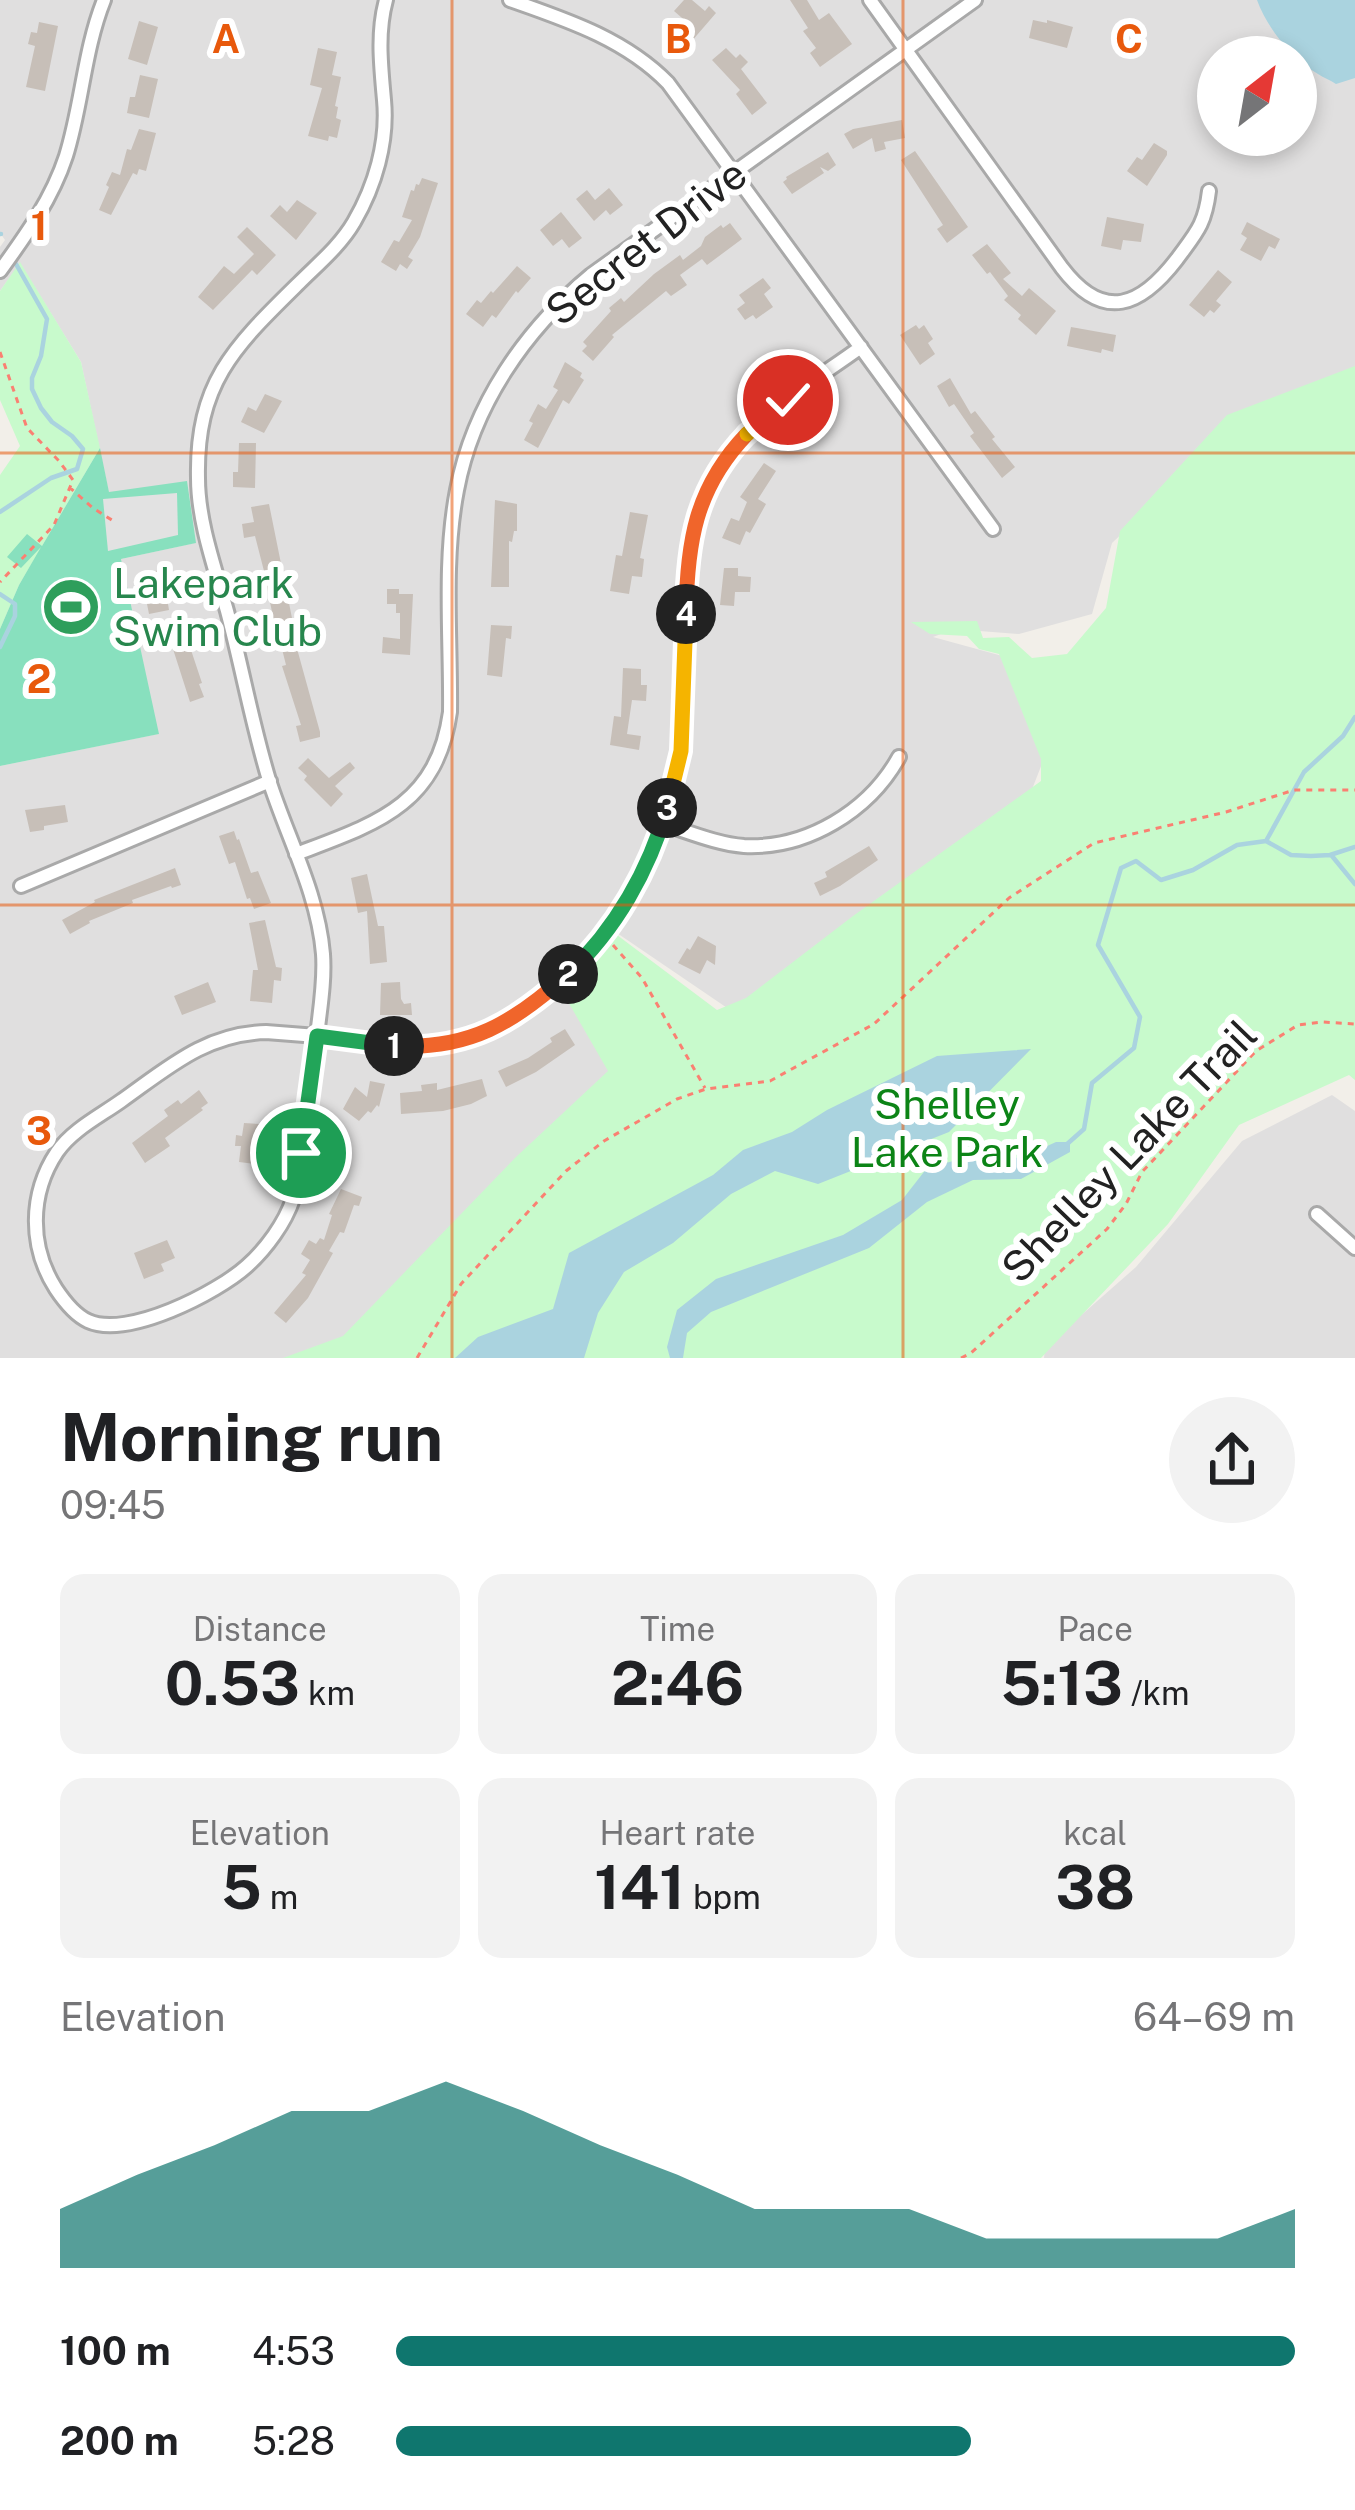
<!DOCTYPE html>
<meta charset="utf-8">
<style>
body{margin:0;font-family:"Public Sans",sans-serif;background:#f2f2f2;color:#202124;height:100vh;display:flex;flex-direction:column;font-size:45px;white-space:nowrap}
*{box-sizing:border-box;margin:0}
p{font-size:39px;color:#757577}
.icon{flex:none;width:66px;height:66px;fill:none;stroke:currentColor;stroke-width:2;stroke-linecap:round;stroke-linejoin:round}
.map{position:relative;height:1358px;overflow:hidden}
.sheet{display:flex;flex-direction:column;background:#fff;flex:1}
.sheet>*{flex:none}
.needle{width:78px;rotate:31deg}
.controls{position:absolute;left:1197px;top:36px;display:grid;gap:24px}
.controls a{display:grid;place-items:center;width:120px;height:120px;border-radius:50%;background:#fff;box-shadow:0 6px 18px #0003;font-size:60px}
.pin{position:absolute;display:grid;place-items:center;width:102px;height:102px;color:#fff;margin:-51px;border:6px solid #fff;border-radius:50%;box-shadow:0 3px 12px #0007}
.km{position:absolute;width:60px;height:60px;margin:-30px;border-radius:50%;background:#222;color:#fff;font-size:33px;line-height:60px;text-align:center}
.round{display:grid;place-items:center;flex:none;width:126px;height:126px;border-radius:63px;background:#f2f2f2}
.summary{display:flex;align-items:center;justify-content:space-between;height:204px;padding:0 60px}
h1{font-size:66px;font-weight:700;line-height:90px}
.figures{display:grid;grid-template-columns:repeat(3,1fr);gap:18px;height:204px;padding:12px 60px}
.figures div{display:grid;align-content:center;border-radius:24px;background:#f2f2f2;text-align:center}
.figures b{font-size:60px;font-weight:700}
.figures small{font-size:33px;font-weight:400}
.figures p{font-size:33px}
.chart{height:336px;padding:24px 60px}
.chart p{display:flex;justify-content:space-between}
.chart svg{width:100%;height:216px;margin-top:12px;fill:#0f766e;opacity:.7}
ul{padding:0 60px;list-style:none;font-size:39px}
li{display:grid;grid-template-columns:192px 144px 1fr;align-items:center;height:90px}
li i{height:30px;border-radius:15px;background:#0f766e}
.map>svg:first-child{display:block}
.residential{fill:#e0dfdf;fill-rule:evenodd}
.park{fill:#c8facc}
.pitch{fill:#88e0be}
.parking{fill:#e2e2e2}
.water{fill:#aad3df}
.lines{fill:none;stroke-linecap:round;stroke-linejoin:round}
.stream{stroke:#aad3df;stroke-width:4.5}
.building{fill:#c7bfb8}
.minor-casing{stroke:#a9a9a9;stroke-width:18}
.path{stroke:#fa8072;stroke-width:3;stroke-dasharray:6 6;stroke-linecap:butt}
.minor{stroke:#fff;stroke-width:12}
.split-1-casing{stroke:#fff;stroke-width:24}
.split-2-casing{stroke:#fff;stroke-width:24}
.split-3-casing{stroke:#fff;stroke-width:24}
.split-4-casing{stroke:#fff;stroke-width:24}
.split-5-casing{stroke:#fff;stroke-width:24}
.split-6-casing{stroke:#fff;stroke-width:24}
.split-1{stroke:#22a559;stroke-width:15}
.split-2{stroke:#f0652b;stroke-width:15}
.split-3{stroke:#22a559;stroke-width:15}
.split-4{stroke:#f5b400;stroke-width:15}
.split-5{stroke:#f0652b;stroke-width:15}
.split-6{stroke:#f5b400;stroke-width:15}
.grid{fill:none;stroke:#e8590c;stroke-width:3;stroke-opacity:0.55}
.labels{text-anchor:middle;stroke-width:12;stroke-linejoin:round;paint-order:stroke}
.street-label{font-size:42px;fill:#222;stroke:#fff}
.leisure-label{font-size:42px;fill:#27864d;stroke:#fff;text-anchor:start}
.park-label{font-size:42px;fill:#0c8416;stroke:#fff}
.grid-label{font-size:39px;text-anchor:middle;font-weight:bold;fill:#e8590c;stroke:#fff;stroke-width:12;stroke-linejoin:round;paint-order:stroke}
</style>
<div class="map">
<svg width="1355" height="1358" viewBox="0 0 1355 1358">
<rect width="100%" height="100%" fill="#f2efe9"/>
<path class="residential" d="M0 0H1355V387L1192 468 1112 543 1092 614 1019 634 954 629 933 637 1017 660 1063 710 1020 820 739 1016 614 931 570 980 645 1048 344 1358H0V766L158 734 121 559 195 543 109 493 81 362 20 263 0 291V247L5 240 0 233ZM1218 57H1296V135H1218Z
M1332 1095 1355 1111V1358H1044L1045 1347 1136 1267 1242 1141Z"/>
<path class="park" d="M20 262 81 362 100 448 19 585 0 629V475L20 446 0 400V291Z
M1355 366V1080L1349 1075 1239 1125 1168 1224 1041 1358H283L343 1336 516 1157 608 1071 563 993 617 935 717 1010 746 998 853 916 1041 781V759L999 654 979 649 967 636 930 634 911 622 977 621 983 638 1009 637 1032 658 1067 654 1106 608 1120 531 1227 415Z"/>
<path class="pitch" d="M100 448 109 492 187 481 196 543 121 559 159 734 0 766V629L19 585 41 547 21 568 7 557 27 534 42 546Z"/>
<path class="parking" d="M177 493 178 535 108 551 103 499Z"/>
<path class="water" d="M1257 0H1355V78L1336 84C1330 80 1324 78 1318 74 1292 59 1267 28 1257 0Z
M1031 1049 949 1132 818 1184 775 1171 731 1194 673 1243 624 1272 598 1313 584 1358H455L478 1337 553 1309 569 1253 713 1175 743 1150 792 1132 827 1110 937 1056Z
M1056 1142H1070V1152L1021 1179 973 1180 927 1202 869 1248 711 1312 687 1333 683 1358H670L667 1347 677 1310 716 1279 843 1235 902 1200 927 1168 957 1160 995 1162 1025 1156Z"/>
<g class="lines">
<path class="stream" d="M0 234H1
M0 512 51 478 77 469 83 449 72 436 52 422 41 408 32 389V378L41 356 47 319 16 264
M0 594 15 604V616L0 647
M1266 841 1304 772 1343 736 1355 717
M1332 856 1355 884
M1066 1145 1084 1129 1092 1083 1134 1048 1140 1017 1098 945 1121 868 1136 861 1161 880 1193 870 1237 845 1266 841 1291 855 1311 856 1330 855 1355 847"/>
</g>
<path class="building" d="M684 0H692L705 11 709 6 716 13 691 42 681 33 689 24 674 11Z
M790 0H807L819 20 829 13 852 44 820 67 810 53 816 48 803 31 808 28Z
M1033 20 1047 23V20L1073 27 1067 48 1029 38Z
M139 21 158 27 147 65 128 59Z
M39 22 58 26 45 91 26 87 35 46 28 44 31 32 37 33Z
M318 48 337 52 332 75 341 77 335 106 338 107 336 118 341 120 337 138 329 136 328 141 308 136 322 88 310 85Z
M726 48 736 58 740 54 748 62 741 69 767 103 752 115 736 94 740 90 712 60Z
M140 75 158 79 149 118 127 113 130 97H135Z
M902 120 905 138 884 142 886 149 875 152 872 138 853 149 844 134 853 129Z
M139 129 156 133 146 171 139 169 137 175 133 173 111 215 99 210 109 187 106 185 112 172 120 175 127 149 131 150Z
M1154 143 1167 151V155L1147 186 1127 171 1137 157 1142 160Z
M915 151 968 227 947 243 937 229 943 225 901 160Z
M828 152 836 165 828 171 820 167 824 173 792 194 783 182 787 179 786 177Z
M422 178 438 183 420 237 408 257 413 260 407 269 400 264 396 271 381 262 394 240 399 242 412 220 402 217 411 190 414 191 416 184 419 185Z
M609 188 623 205 610 215 606 210 594 221 576 199 587 190 595 200Z
M297 200 317 213 296 240 270 216 280 205 287 212Z
M561 212 582 238 569 248 562 239 553 246 540 230Z
M1107 217 1144 224 1141 242 1123 240 1121 250 1101 246Z
M1247 222 1280 239 1275 249 1269 246 1261 261 1240 250 1247 238 1241 234Z
M730 223 742 239 707 265 702 259 680 275 687 285 671 296 666 291 612 335 614 337 593 361 582 351 587 346 583 342 611 311 609 308 621 298 624 302 654 274 680 255 683 260 701 246 705 237 721 225 723 228Z
M247 227 276 255 257 275 252 270 213 310 198 297 224 266 234 274 254 254 237 237Z
M987 244 1011 273 1003 279 1022 296 1029 288 1056 311 1036 335 1018 319 1021 315 1004 300 1008 296 990 272 987 274 972 255Z
M517 266 531 278 518 293 516 291 496 318 492 315 483 327 466 314 477 300 481 303 491 291 493 293Z
M1218 270 1232 282 1216 301 1221 305 1214 313 1210 310 1204 317 1189 305Z
M763 278 771 288 764 294 773 307 756 319 753 315 745 320 737 309 745 303 739 295Z
M916 325 919 329 924 325 933 339 928 343 935 354 920 365 900 335Z
M1071 327 1116 335 1113 352 1102 349 1101 353 1067 346Z
M565 362 582 373 580 377 584 380 569 404 563 400 538 448 524 440 533 423 529 421 538 404 546 409 558 390 553 387Z
M950 378 971 414 975 411 995 437 992 439 1015 467 1002 478 970 436 974 433 954 404 949 407 937 386Z
M265 394 282 401 264 433 241 422 248 407 256 411Z
M239 443H256L255 488 233 487V472H238Z
M764 463 776 471 758 499 766 504 750 533 746 531 740 545 722 538 731 518 739 521 747 502 740 497Z
M495 500 517 504V531H514L512 542 509 541V587H491Z
M269 504 293 623 275 627 267 587 259 589 255 573 264 571 255 536 244 538 242 524 254 522 251 507Z
M630 512 648 515 640 558 644 559 642 577 632 576 629 594 610 591 616 555 622 556Z
M170 568 173 581 169 582 172 597 167 598 169 610 149 614 146 599 150 598 148 585 152 584 150 572Z
M724 568H738V576L751 577 750 592H735L734 606 720 605Z
M387 589H399V594H413L410 655 382 653 383 637 400 639V613H396V604H387Z
M185 614 190 631 185 632 202 683 199 684 204 697 190 702 164 621Z
M491 625 512 626 511 639 506 638 502 677 487 675Z
M296 645 320 732V737L300 742 296 726 301 725 282 666 286 665 282 649Z
M623 668 641 669V685H647L646 701 632 700 627 734 641 736 639 750 610 745 614 716 621 717Z
M308 758 329 778 350 762 355 768 335 786 343 794 331 807 304 780 307 776 298 768Z
M65 805 68 822 44 826V830L30 832 25 810Z
M234 831 237 840 239 839 251 873 258 871 271 903 254 909 250 898 247 899 235 862 229 864 219 836Z
M869 846 878 860 840 886 820 896 814 883 827 877 825 872Z
M175 868 181 885 172 888 171 886 132 900 133 903 89 921 90 923 70 934 62 920 95 902 94 900Z
M367 874 378 926H384L387 962 370 964 367 911 358 913 351 878Z
M265 920 276 967 282 968 281 981 274 980 272 1003 250 1001 253 970H258L249 923Z
M698 936 716 946 715 965 707 960 700 974 678 963 687 948 690 950Z
M208 982 216 1002 182 1015 174 996Z
M400 982 401 999 404 1004 411 1003 412 1015H380L381 983Z
M565 1029 575 1045 536 1072 506 1087 498 1071 528 1058 552 1042 550 1038Z
M482 1079 487 1096 471 1104 443 1111 401 1114 400 1093 422 1091 421 1085 437 1083V1090Z
M370 1081 385 1084 379 1107 377 1105 371 1113 368 1111 359 1121 343 1109 355 1087 367 1097Z
M199 1090 208 1103 201 1108 203 1110 165 1138 170 1146 145 1163 132 1143 168 1116 164 1110 178 1100 181 1104Z
M244 1123 260 1124 258 1138H266V1146H257L255 1164 239 1162 241 1146H235L236 1135 242 1136Z
M341 1189 362 1197 359 1206 354 1205 344 1233 340 1232 329 1251 333 1253 308 1298 286 1323 274 1313 306 1275 302 1273 310 1260 301 1254 309 1240 316 1244 320 1238 324 1240 332 1215 329 1214Z
M167 1240 175 1258 161 1264 164 1271 144 1279 134 1253Z"/>
<g class="lines">
<g class="minor-casing">
<path id="minor" d="M386 0C377 33 381 66 384 100 388 142 375 186 354 222 340 246 318 264 299 283 235 346 196 382 198 478 198 522 215 568 227 611 242 667 252 724 269 780 287 837 318 893 323 954 325 981 320 1009 317 1036 366 1041 413 1053 462 1041 494 1034 523 1013 548 991 620 930 669 844 681 749 691 663 671 569 709 488 738 424 806 387 861 347
M510 0C567 20 625 39 668 83L993 529
M870 0 1062 268C1104 323 1141 306 1177 259 1196 233 1205 225 1209 191
M0 271C26 235 52 199 66 156 82 105 84 50 104 0
M663 824C689 832 717 844 744 846 807 849 869 811 899 757
M296 854C375 824 437 806 450 712 451 639 443 562 457 490 473 405 525 330 591 275L975 0
M21 886 270 781
M266 1032 317 1036C313 1069 308 1102 303 1135 300 1156 299 1179 293 1199 285 1223 266 1249 247 1266 217 1293 127 1339 88 1321 75 1315 64 1301 56 1289 29 1247 29 1194 57 1152 72 1130 100 1116 121 1101 169 1067 205 1034 266 1032Z
M1317 1214 1355 1248"/>
</g>
<path class="path" d="M0 352 27 428 59 461 73 480 54 525 0 582
M69 487 93 508 115 522
M613 945 642 978 705 1088
M417 1358 461 1284 566 1171 604 1141 677 1099 706 1089 770 1081 874 1024 1009 898 1094 843 1226 812 1294 790H1355
M961 1358 971 1353 1107 1229 1126 1204 1142 1172 1256 1051 1298 1025 1322 1022 1355 1024"/>
<use href="#minor" class="minor"/>
</g>
<g class="lines">
<g class="split-1-casing">
<path id="split-1" d="M301 1153 317 1036 394 1046"/>
</g>
<g class="split-2-casing">
<path id="split-2" d="M394 1046C469 1050 514 1023 568 974"/>
</g>
<g class="split-3-casing">
<path id="split-3" d="M568 974C616 929 649 870 667 808"/>
</g>
<g class="split-4-casing">
<path id="split-4" d="M667 808 681 751 686 614"/>
</g>
<g class="split-5-casing">
<path id="split-5" d="M686 614C687 543 695 488 747 434"/>
</g>
<g class="split-6-casing">
<path id="split-6" d="M747 434 788 400"/>
</g>
<use href="#split-1" class="split-1"/>
<use href="#split-2" class="split-2"/>
<use href="#split-3" class="split-3"/>
<use href="#split-4" class="split-4"/>
<use href="#split-5" class="split-5"/>
<use href="#split-6" class="split-6"/>
</g>
<path class="grid" d="M452 0V1358M903 0V1358M0 453H1355M0 905H1355"/>
<defs>
<g id="stadium-disc" transform="scale(3)"><circle r="9.5" fill="#2e9e5b" stroke="#fff"/><path d="M0-5a6.5 5 0 1 0 0 10a6.5 5 0 1 0 0-10ZM-3.5-1.8h7v3.6h-7Z" fill="#fff"/></g>
</defs>
<g fill-rule="evenodd">
<use href="#stadium-disc" x="71" y="607"/>
</g>
<g class="labels">
<g class="street-label">
<text transform="translate(646 242) rotate(-38)" y="15">Secret Drive</text>
<text transform="translate(1129 1151) rotate(-46)" y="15">Shelley Lake Trail</text>
</g>
<g class="leisure-label">
<text x="113" y="598">Lakepark<tspan x="113" dy="48">Swim Club</tspan></text>
</g>
<g class="park-label">
<text x="947" y="1119">Shelley<tspan x="947" dy="48">Lake Park</tspan></text>
</g>
</g>
<g class="grid-label">
<text x="226" y="53">A</text>
<text x="678" y="53">B</text>
<text x="1129" y="53">C</text>
<text x="39" y="240">1</text>
<text x="39" y="693">2</text>
<text x="39" y="1145">3</text>
</g>
</svg>
<div class="controls">
<a><svg class="needle" viewBox="-14 -14 28 28"><path d="M0-13l5 13h-10z" fill="#e53935"/><path d="M0 13l5-13h-10z" fill="#757577"/></svg></a>
</div>
<div class="pin" style="left:301px;top:1153px;background:#1e9e55"><svg class="icon" aria-label="arrive" viewBox="0 0 24 24"><path d="M6 21V4h12l-3 4 3 4H6"/></svg></div>
<div class="pin" style="left:788px;top:400px;background:#d93025"><svg class="icon" aria-label="check" viewBox="0 0 24 24"><path d="M5 12l5 5 9-10"/></svg></div>
<b class="km" style="left:394px;top:1046px">1</b>
<b class="km" style="left:568px;top:974px">2</b>
<b class="km" style="left:667px;top:808px">3</b>
<b class="km" style="left:686px;top:614px">4</b>
</div>
<section class="sheet">
<div class="summary"><div><h1>Morning run</h1><p>09:45</p></div><a class="round"><svg class="icon" aria-label="share" viewBox="0 0 24 24"><path d="M12 15V3M7 8l5-5 5 5M5 13v7h14v-7"/></svg></a></div>
<div class="figures">
<div><p>Distance</p><b>0.53<small> km</small></b></div>
<div><p>Time</p><b>2:46</b></div>
<div><p>Pace</p><b>5:13<small> /km</small></b></div>
</div>
<div class="figures">
<div><p>Elevation</p><b>5<small> m</small></b></div>
<div><p>Heart rate</p><b>141<small> bpm</small></b></div>
<div><p>kcal</p><b>38</b></div>
</div>
<div class="chart"><p><span>Elevation</span>64–69 m</p>
<svg viewBox="0 0 160 44" preserveAspectRatio="none"><path d="M0 44V32L10 25L20 19L30 12L40 12L50 6L60 12L70 19L80 25L90 32L100 32L110 32L120 38L130 38L140 38L150 38L160 32V44z"/></svg>
</div>
<ul>
<li><b>100 m</b>4:53<i style="width:100%"></i></li>
<li><b>200 m</b>5:28<i style="width:64%"></i></li>
</ul>
</section>
